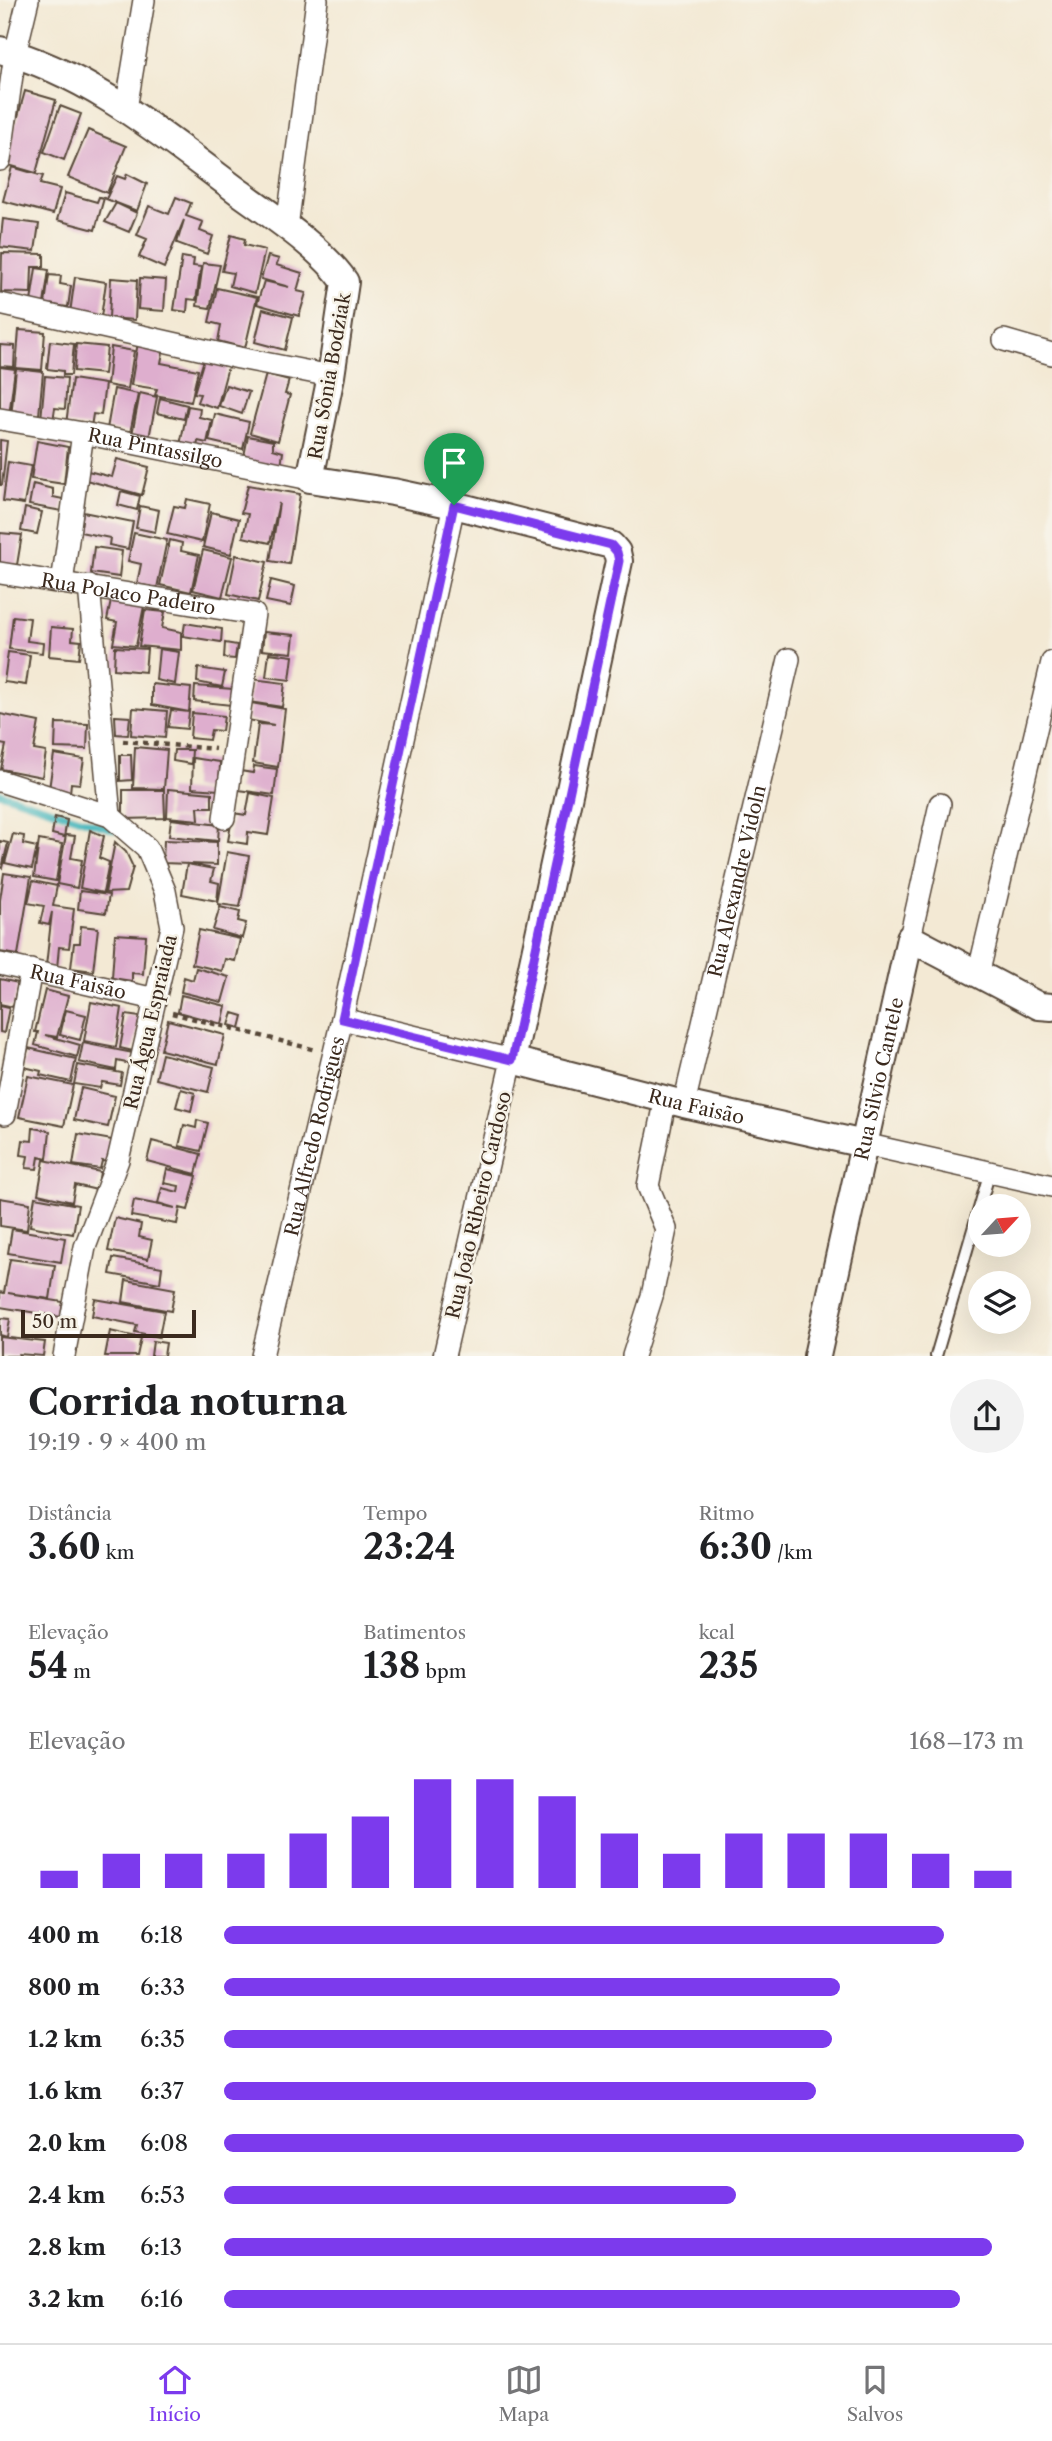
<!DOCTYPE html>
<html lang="pt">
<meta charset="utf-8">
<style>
body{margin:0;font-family:"Libre Caslon Text",serif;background:#f2f2f2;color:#202124;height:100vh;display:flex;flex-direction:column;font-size:26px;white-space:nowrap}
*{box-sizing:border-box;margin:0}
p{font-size:23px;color:#757577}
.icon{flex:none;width:38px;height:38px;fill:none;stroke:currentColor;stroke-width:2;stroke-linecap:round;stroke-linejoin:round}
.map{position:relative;height:1356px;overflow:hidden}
.side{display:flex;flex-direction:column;background:#fff;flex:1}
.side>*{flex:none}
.needle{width:46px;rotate:64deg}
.buttons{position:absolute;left:968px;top:1194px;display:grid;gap:14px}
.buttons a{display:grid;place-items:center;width:63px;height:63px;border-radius:50%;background:#fff;box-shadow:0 7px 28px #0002;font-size:35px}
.scale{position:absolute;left:21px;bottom:18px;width:175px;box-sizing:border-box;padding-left:7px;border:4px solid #3b2a1e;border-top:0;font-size:19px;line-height:24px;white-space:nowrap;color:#3b2a1e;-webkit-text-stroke:5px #f7f3e8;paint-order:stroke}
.pin{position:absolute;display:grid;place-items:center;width:60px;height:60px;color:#fff;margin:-72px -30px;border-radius:50% 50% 50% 0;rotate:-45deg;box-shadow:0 0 7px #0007}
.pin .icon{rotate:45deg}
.round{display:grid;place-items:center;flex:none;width:74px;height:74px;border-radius:37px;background:#f2f2f2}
.headline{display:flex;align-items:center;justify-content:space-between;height:119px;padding:0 28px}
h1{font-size:38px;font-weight:700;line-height:52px}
.figures{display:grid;grid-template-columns:repeat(3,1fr);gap:10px;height:119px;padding:7px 28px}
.figures div{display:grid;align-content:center}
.figures b{font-size:35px;font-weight:700}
.figures small{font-size:19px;font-weight:400}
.figures p{font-size:19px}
.chart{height:196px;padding:14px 28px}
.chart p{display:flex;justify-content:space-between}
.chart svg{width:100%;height:126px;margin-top:7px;stroke:#7c3aed;stroke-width:6}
ul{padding:0 28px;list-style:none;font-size:23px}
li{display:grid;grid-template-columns:112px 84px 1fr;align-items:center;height:52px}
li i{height:18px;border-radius:9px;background:#7c3aed}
.tab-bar{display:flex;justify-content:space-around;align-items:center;height:98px;border-top:2px solid #e0e0e0;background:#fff;font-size:19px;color:#757577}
.tab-bar a{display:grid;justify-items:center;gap:4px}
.tab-bar .active{color:#7c3aed}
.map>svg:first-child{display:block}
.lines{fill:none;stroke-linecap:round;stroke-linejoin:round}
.stream{stroke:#48b8be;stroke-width:7}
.building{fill:#deaece}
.service-casing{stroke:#574739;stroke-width:14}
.minor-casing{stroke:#574739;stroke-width:24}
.tertiary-casing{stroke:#574739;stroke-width:30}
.path{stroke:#574739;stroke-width:4.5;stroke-dasharray:5 5;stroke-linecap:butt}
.service{stroke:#fff;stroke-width:10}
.minor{stroke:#fff;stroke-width:21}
.tertiary{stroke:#fff;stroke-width:26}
.route-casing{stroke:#fff;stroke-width:14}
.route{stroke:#7c3aed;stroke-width:9}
.labels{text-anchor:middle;stroke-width:5;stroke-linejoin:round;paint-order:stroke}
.street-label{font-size:19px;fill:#3b2a1e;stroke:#f7f3e8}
</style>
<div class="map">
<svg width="1052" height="1356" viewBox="0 0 1052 1356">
<rect width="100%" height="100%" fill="#f7f3e8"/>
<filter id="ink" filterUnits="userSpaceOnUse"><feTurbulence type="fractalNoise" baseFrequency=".0143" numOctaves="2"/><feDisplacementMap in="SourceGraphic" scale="14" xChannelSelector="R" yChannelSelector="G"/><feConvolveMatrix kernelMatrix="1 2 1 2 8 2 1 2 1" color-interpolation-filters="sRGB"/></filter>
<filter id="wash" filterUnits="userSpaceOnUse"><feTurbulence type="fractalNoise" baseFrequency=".00686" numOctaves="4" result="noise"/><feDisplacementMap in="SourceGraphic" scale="28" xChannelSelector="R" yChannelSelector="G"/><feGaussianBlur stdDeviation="1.57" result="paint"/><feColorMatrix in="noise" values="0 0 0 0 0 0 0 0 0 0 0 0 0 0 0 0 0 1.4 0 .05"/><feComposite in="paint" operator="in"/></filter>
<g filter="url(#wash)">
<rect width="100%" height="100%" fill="#f3e9d4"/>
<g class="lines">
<path class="stream" d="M0 793 114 830"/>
</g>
<g id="blocks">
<path class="building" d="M25 91 56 100 36 173 5 164Z
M60 106 81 114 64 160 44 152Z
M88 130 126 146 107 193 68 177Z
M12 167 43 176 40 184 60 189 53 214 3 201Z
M127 174 147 184 137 211 106 199 117 176 125 179Z
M65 193 97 202 99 197 104 198 95 230 57 220Z
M176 197 191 203 186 216 203 222 200 231 213 236 207 254 177 243 184 220 164 268 139 257 147 239 137 235 149 206 169 214Z
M116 203 137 213 129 232 105 222Z
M3 219 39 224 35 251 0 247Z
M231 235 245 239 244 245 265 250 255 293 230 286 233 273 222 271Z
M2 253 44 254V267H32L31 293 1 292Z
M268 256 279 259 276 265 302 273 297 291 306 293 299 316 257 304 264 281 289 287 261 279Z
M182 257 194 259 193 266 201 267 196 300 188 299 187 312 174 310Z
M203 263 220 265 210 308 197 306Z
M36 268 49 270 44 304 31 302Z
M49 275 61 276 60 284 71 286 68 307 45 304Z
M75 277 106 282 101 317 70 313Z
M111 278 137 280 135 320 109 318Z
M140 278 166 280 164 311 138 309Z
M217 288 257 297 245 348 218 341 221 325 209 322Z
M263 309 293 317 285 350 255 342Z
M19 330 45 332 42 370 16 368Z
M50 341 74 344 71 375H63V371L47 369Z
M138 342 164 347 161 363 198 370 191 402 155 395 157 389 131 385Z
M76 344 107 347 104 374 74 371Z
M0 345 15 346 14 367 0 366Z
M111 347 134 351 128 389 107 385Z
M205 356 229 363 217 408 197 402 200 394 194 393Z
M0 367 15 369 9 416 0 415Z
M16 369 43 372 39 415 22 413 11 417Z
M266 374 289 380 285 394 290 395 278 441 250 433Z
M45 376 67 378 65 409 55 408 53 421 41 420Z
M72 379 105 384 101 415 93 414 91 427 66 424Z
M226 385 249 392 242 414 219 406Z
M114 389 138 394 130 433 107 429Z
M140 393 157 397 148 443 131 440Z
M160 398 187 405 184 419 157 413Z
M188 406 200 408 199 417 212 420 207 443 198 441 196 453 179 450Z
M215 414 249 422 243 449 209 441Z
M248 436 273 441V449L283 452 281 466 243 461Z
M0 440 7 441 2 485H0Z
M37 441 68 447 64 484 31 479Z
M117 459 149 467 142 495 86 480 88 471 112 477Z
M8 462 31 466 24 504 3 501Z
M33 484 53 489V497L63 499 62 511 29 505Z
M248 485 300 494 289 564 270 561 279 503 270 543 243 537 248 514 241 513Z
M121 491 140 496 137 510 118 505Z
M187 499 210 504 202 542 167 534 174 506 185 508Z
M140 506 159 510 155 532 136 528Z
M25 508 42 512 37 534 21 531Z
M83 512 133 522 128 549 109 545 110 538 80 532Z
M211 512 239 519 231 554 203 547Z
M0 533 22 535 17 565 0 563Z
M134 533 167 540 157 588 137 584 141 564 128 561Z
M170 540 182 543 181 551 199 555 191 592 160 585Z
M94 547 122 551 119 577 91 573Z
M203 550 232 557 222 597 193 590Z
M236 555 267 562 258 601 228 594Z
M271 580 295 586 291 606 266 601Z
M111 601 144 606 136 646 113 644 117 622 107 620Z
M145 610 165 612 162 628 181 632V650L139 646Z
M13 616 30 618 27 641 43 643 42 653 9 649Z
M185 623 222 629 221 642 183 636Z
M51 627 73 629 72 640 81 641 79 659 49 656Z
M264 632 294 635 292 653 262 650Z
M225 643 237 645 235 659 224 658Z
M115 647 147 649 145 672 114 669Z
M159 649 179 652 175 684 156 680Z
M8 652 30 655 26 685 4 682Z
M269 653 293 656 290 680 266 677Z
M198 668 225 672 222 687 197 682Z
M252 679 285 683 282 707 249 702Z
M152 684 191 688 189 712 152 705Z
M195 686 233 689 231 705 194 701Z
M251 703 285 709 278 767 253 763 258 724 274 725 248 720Z
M133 708 167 711 165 738 131 735Z
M171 710 189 712 187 729 168 727Z
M192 713 224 716 222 731 211 730 209 740 190 738Z
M0 714 39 722 34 750 46 752 42 777 1 769 6 745 0 744Z
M115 716 130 717 128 735 116 734Z
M56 723 88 724 87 749 55 748Z
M135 747 167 750 164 789 133 788Z
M174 750H192L191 764 173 761Z
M54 754 84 759 80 784 71 783 70 793 49 789Z
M120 755H131L132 780 120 781Z
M193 758 220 762 219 790 192 788Z
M254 766 277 769 274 795 238 790 240 771 253 773Z
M168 789 212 793V807H198L199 820 167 817Z
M123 790H164L165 818 123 819Z
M250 793 274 798 268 835 248 832 247 844 228 841 233 813 246 815Z
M55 817 67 820 64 837 52 834Z
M171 819 219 825 218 841 169 836Z
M90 830 104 836 99 858 109 862 103 893 80 888Z
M13 834 24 836 23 844 37 847 32 869 5 863Z
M66 835 75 836 71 858 82 860 77 888 57 884Z
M39 840 62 844 56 881 34 877Z
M164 840 217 842V865L163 863Z
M0 841 8 843 2 868 0 867Z
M115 842 126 852 133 867 126 892 105 893Z
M227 852 249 856 240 907 218 904Z
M187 864 214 869 211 881 219 883 217 901 182 894Z
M4 873 31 877 18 955 0 952V900Z
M33 881 57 886 53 906 74 909 69 948 59 947 57 968 46 966 52 912 49 925 40 923 44 906 28 903Z
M80 891 109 895 106 913 78 909Z
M220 907 240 912 238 921 246 923 242 938 213 930Z
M81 926 98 928 93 971 71 968 74 943H80Z
M199 930 240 939 235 961 225 959 222 971 192 964Z
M115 934 146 936 143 974 132 973V981L112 978Z
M196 968 229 977 222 1002 181 992 184 977 193 980Z
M0 979 18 983 13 1007 0 1004Z
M45 990 68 996 57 1037 45 1035 80 1045 77 1057 35 1045 38 1032H35Z
M181 995 226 1006 222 1024 178 1012Z
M91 1002 122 1008 116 1047 84 1041Z
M0 1006 9 1008 4 1033 0 1032Z
M66 1010 86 1015 80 1040 60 1035Z
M233 1013 243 1016 240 1028 229 1025Z
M126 1015 140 1017 133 1051 120 1048Z
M168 1020 225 1035 218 1064 161 1050Z
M83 1043 133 1053 131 1064 117 1061 116 1070 79 1062Z
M28 1048 76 1059 71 1082 40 1075 41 1071 24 1067Z
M162 1054 214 1067 208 1092 156 1079Z
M78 1065 122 1073 120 1085 102 1082 100 1088 74 1084Z
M28 1076 73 1085 64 1126 19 1117Z
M81 1088 115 1096 108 1127 74 1120Z
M181 1089 195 1093 191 1111 176 1107Z
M197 1120 208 1123 201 1151 179 1146 184 1125 196 1128Z
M33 1128 50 1131 47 1159 39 1157 37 1169 26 1168 28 1156 21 1155 23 1140 32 1141Z
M78 1134 112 1140 108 1162 102 1161 100 1169 73 1165Z
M152 1141 201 1154 196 1174 147 1161Z
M44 1160 100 1172 97 1190 75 1185 72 1202 38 1194Z
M167 1169 197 1176 188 1210 180 1208 177 1224 131 1216 134 1200 175 1208 158 1203 162 1188 178 1192 179 1186 164 1183Z
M35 1197 78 1205 73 1234 30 1226Z
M0 1198 30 1203 27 1230 0 1226Z
M115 1218 141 1224 139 1237 152 1240 148 1259 108 1251Z
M12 1229 65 1238 61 1262 8 1253Z
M113 1258 162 1267 160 1283 110 1274Z
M10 1259 55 1265 50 1299 8 1293 63 1302 61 1317 0 1307V1292L4 1293Z
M126 1280 175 1289 171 1311 123 1302Z
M95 1299 164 1311 159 1337 135 1332 137 1325 92 1316Z
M0 1318 10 1319 7 1337 0 1335Z
M110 1331 141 1338 137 1356H105Z
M0 1337 45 1342 43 1356 19 1354 18 1356H0Z
M153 1341 166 1343 164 1356H151Z"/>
</g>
</g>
<g filter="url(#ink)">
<use href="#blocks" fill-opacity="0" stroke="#574739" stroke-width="2"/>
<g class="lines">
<g class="service-casing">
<path id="service" d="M936 1356 990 1171"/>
</g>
<g class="minor-casing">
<g id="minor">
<path d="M126 109 144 0"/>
<path d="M0 160 15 54 28 0"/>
<path d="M287 227 317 0"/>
<path d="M0 304 239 358 331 376"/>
<path d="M1004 340 1052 354"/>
<path id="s1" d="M0 419 83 433 310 479"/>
<path id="s2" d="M0 573 254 614 224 818"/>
<path d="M62 583 83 433"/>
<path d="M89 586 110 816"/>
<path d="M0 781 110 816 147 848 165 891 172 927 118 1160 85 1247 64 1356"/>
<path d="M910 938 940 804"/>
<path id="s3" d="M0 964 155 999"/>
<path d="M978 975 1052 662"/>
<path d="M342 1019 512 1060 444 1356"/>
<path id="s4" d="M684 1104 789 659"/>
<path d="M5 1114 31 970"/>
<path d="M864 1144 1052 1186"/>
<path id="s5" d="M262 1356 342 1019 454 505"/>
<path d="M633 1356 652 1296 666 1229 648 1186 666 1098"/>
</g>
</g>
<g class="tertiary-casing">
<g id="tertiary">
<path id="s6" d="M0 50C91 74 165 137 239 192 271 215 324 250 345 282L331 376 310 479 393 492 454 505 611 545 617 552 619 561 512 1060 684 1104 864 1144"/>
<path id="s7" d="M817 1356 910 938 1039 1006 1052 1007"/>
</g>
</g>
<path class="path" d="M123 741 215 749
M172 1013 316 1050"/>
<use href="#service" class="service"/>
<use href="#minor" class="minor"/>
<use href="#tertiary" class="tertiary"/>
</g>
</g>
<g class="lines" filter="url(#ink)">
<g class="route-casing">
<path id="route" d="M454 505 611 545 617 552 619 561 512 1060 342 1019Z"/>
</g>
<use href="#route" class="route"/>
</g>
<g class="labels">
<g class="street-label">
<text transform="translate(329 376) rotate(-80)" y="7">Rua Sônia Bodziak</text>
<text dy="7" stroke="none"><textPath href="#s1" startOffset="158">Rua Pintassilgo</textPath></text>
<text dy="7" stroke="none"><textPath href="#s2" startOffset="130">Rua Polaco Padeiro</textPath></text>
<text dy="7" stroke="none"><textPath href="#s4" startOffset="229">Rua Alexandre Vidoln</textPath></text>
<text dy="7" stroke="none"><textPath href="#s3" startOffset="80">Rua Faisão</textPath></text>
<text transform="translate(150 1022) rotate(-77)" y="7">Rua Água Espraiada</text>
<text dy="7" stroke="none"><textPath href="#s7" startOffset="284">Rua Silvio Cantele</textPath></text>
<text dy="7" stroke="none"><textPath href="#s6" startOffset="1647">Rua Faisão</textPath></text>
<text dy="7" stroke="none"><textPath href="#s5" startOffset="226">Rua Alfredo Rodrigues</textPath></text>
<text transform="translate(478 1205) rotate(-77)" y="7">Rua João Ribeiro Cardoso</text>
</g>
</g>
</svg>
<div class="buttons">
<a><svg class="needle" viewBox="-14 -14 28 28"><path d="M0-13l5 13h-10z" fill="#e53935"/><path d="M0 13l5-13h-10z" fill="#757577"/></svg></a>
<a><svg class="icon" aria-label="layers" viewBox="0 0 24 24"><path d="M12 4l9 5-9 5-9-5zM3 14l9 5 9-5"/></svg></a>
</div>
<div class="scale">50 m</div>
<div class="pin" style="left:454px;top:505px;background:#1e9e55"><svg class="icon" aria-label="arrive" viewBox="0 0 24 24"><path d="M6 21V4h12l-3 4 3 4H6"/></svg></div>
</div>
<section class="side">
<div class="headline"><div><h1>Corrida noturna</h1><p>19:19 · 9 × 400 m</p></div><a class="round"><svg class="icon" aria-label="share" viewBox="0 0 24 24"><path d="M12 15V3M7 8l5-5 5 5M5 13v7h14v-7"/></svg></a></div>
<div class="figures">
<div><p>Distância</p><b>3.60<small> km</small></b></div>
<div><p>Tempo</p><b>23:24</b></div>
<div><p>Ritmo</p><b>6:30<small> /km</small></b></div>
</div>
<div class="figures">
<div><p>Elevação</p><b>54<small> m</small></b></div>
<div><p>Batimentos</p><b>138<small> bpm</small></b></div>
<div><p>kcal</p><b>235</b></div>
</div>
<div class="chart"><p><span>Elevação</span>168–173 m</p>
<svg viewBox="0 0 160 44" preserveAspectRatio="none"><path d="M5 44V38M15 44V32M25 44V32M35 44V32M45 44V25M55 44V19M65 44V6M75 44V6M85 44V12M95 44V25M105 44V32M115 44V25M125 44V25M135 44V25M145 44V32M155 44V38"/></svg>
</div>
<ul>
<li><b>400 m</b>6:18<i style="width:90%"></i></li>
<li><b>800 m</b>6:33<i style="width:77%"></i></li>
<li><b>1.2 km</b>6:35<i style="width:76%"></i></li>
<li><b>1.6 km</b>6:37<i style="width:74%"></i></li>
<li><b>2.0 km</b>6:08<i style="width:100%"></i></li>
<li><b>2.4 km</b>6:53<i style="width:64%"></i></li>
<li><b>2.8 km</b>6:13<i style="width:96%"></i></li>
<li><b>3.2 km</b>6:16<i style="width:92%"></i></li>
</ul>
</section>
<nav class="tab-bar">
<a class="active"><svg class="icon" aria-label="home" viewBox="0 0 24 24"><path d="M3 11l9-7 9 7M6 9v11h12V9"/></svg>Início</a>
<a><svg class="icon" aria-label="map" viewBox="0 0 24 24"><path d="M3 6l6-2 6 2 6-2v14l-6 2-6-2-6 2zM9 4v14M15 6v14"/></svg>Mapa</a>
<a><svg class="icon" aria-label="saved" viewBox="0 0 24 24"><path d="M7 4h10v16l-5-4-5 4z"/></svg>Salvos</a>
</nav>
